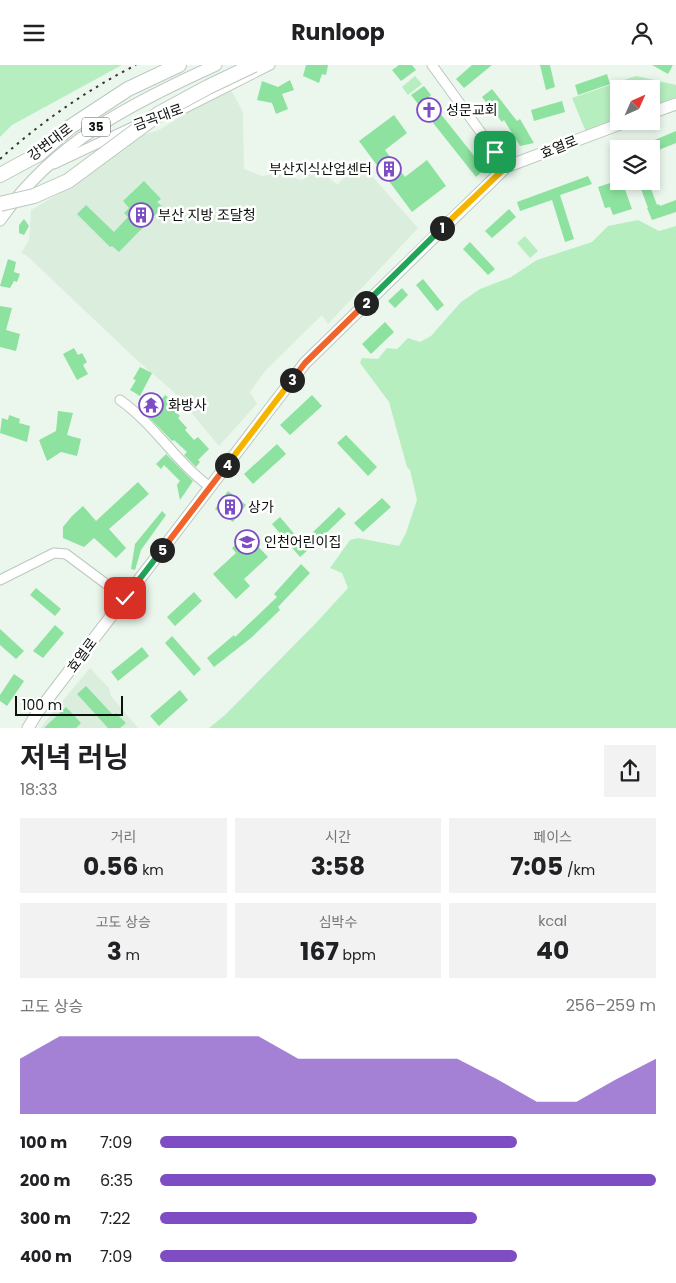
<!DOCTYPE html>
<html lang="ko">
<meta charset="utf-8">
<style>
body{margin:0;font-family:Poppins,"Noto Sans KR",sans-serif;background:#f2f2f2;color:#202124;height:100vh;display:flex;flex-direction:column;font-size:19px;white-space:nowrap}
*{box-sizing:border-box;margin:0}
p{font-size:16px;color:#757577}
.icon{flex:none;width:28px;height:28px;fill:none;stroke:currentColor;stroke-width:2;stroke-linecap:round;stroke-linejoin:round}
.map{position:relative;height:663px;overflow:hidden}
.sheet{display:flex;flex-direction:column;background:#fff;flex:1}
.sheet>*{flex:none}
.needle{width:32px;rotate:45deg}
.buttons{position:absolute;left:610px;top:15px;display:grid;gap:10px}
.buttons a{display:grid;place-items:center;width:50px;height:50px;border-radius:0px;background:#fff;box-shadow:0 2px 8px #0003;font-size:25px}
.scale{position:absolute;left:15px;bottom:12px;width:108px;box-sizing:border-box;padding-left:5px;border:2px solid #0d110e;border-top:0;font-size:14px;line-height:18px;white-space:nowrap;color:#0d110e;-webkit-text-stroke:4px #fff;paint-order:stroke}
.pin{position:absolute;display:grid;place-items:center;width:42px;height:42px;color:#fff;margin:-21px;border-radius:10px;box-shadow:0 2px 8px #0006}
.km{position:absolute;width:25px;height:25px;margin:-12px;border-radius:50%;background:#222;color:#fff;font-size:14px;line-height:25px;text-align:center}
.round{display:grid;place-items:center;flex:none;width:52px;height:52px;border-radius:0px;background:#f2f2f2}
.overview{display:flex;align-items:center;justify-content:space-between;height:85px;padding:0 20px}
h1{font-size:28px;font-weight:700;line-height:38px}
.stats{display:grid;grid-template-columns:repeat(3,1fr);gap:8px;height:85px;padding:5px 20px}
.stats div{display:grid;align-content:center;border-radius:0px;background:#f2f2f2;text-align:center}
.stats b{font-size:25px;font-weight:700}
.stats small{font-size:14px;font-weight:400}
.stats p{font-size:14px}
.chart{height:140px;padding:10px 20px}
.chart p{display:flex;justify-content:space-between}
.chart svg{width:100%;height:90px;margin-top:5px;fill:#7e4cc3;opacity:.7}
ul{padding:0 20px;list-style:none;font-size:16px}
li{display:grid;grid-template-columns:80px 60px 1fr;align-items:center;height:38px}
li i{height:12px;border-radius:6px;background:#7e4cc3}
header{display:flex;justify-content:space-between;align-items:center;height:65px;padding:0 20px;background:#fff;font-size:22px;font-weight:700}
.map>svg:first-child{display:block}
.built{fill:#dbeede}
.green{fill:#b6eec0}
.building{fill:#8ce29e}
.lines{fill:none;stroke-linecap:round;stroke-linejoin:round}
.minor-casing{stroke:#bcc8be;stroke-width:11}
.major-casing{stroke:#bcc8be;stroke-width:13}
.highway-casing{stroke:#bcc8be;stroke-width:16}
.minor{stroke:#fff;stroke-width:9}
.major{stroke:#fff;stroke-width:11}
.highway{stroke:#fff;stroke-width:14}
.rail{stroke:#303531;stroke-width:2;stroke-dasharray:2.5 5;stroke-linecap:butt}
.highway-bridge-casing{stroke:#bcc8be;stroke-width:16;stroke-linecap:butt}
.highway-bridge{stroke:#fff;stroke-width:14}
.split-1-casing{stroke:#fff;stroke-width:10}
.split-2-casing{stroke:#fff;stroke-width:10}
.split-3-casing{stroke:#fff;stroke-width:10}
.split-4-casing{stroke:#fff;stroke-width:10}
.split-5-casing{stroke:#fff;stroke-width:10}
.split-6-casing{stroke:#fff;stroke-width:10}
.split-1{stroke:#f5b400;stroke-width:6}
.split-2{stroke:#22a559;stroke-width:6}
.split-3{stroke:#f0652b;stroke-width:6}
.split-4{stroke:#f5b400;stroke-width:6}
.split-5{stroke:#f0652b;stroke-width:6}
.split-6{stroke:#22a559;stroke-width:6}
.labels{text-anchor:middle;stroke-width:5;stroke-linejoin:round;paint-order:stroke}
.shield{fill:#fff;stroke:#565856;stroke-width:1}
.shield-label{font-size:12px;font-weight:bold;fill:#0d110e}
.poi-label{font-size:14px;fill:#0d110e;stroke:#fff;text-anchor:start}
.street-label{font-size:14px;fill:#0d110e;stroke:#fff}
</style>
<header><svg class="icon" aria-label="menu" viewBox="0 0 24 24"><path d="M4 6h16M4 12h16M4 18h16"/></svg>Runloop<svg class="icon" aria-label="person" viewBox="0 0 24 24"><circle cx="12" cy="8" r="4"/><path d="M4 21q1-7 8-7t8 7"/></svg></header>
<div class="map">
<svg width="676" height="663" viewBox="0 0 676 663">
<rect width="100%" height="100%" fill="#ebf7ed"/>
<path class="built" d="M229 21 243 47 244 104 262 111 277 109 303 115 314 101 338 120 357 94 418 163 328 259 322 250 266 305 250 327 257 339 219 381 174 327 140 298 26 190 21 188 29 175 31 145 86 113 136 72 159 65Z
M90 603 109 623 111 631 138 663H40Z"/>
<path class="green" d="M0 0H122L12 60 0 72Z
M415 11 422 19 408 30 402 22Z
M636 11 676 20V36L651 45V24H619V56L586 67 572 33Z
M638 155 659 166 676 161V663H209L225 650 316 558 348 523 342 508 330 503 350 475 358 473 399 481 406 468 417 435 410 405 407 402 389 337 360 298 362 293 378 294 387 283 397 284 408 273 420 277 431 271 461 237 480 224 511 212 537 195 592 177 608 161Z
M525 171 538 186 530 193 517 178Z"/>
<path class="building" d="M306 0H328L326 10 322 9 319 18 303 11Z
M399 0H412L416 5 401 16 392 5Z
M472 0H492L464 23 456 14Z
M540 0H550L555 22 546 25Z
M652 0H673L668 9Z
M607 9 610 19 578 30 575 20Z
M290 15 294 25 282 29 288 44 276 49 272 38 257 35 262 16 278 22Z
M424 21 431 30 428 33 483 102 484 105 476 112 411 30Z
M492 24 517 56 520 54 534 78 520 81 504 55 502 57 482 32Z
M562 36 565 47 534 56 531 45Z
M394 50 407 68 385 85 405 112 427 95 446 121 412 147 359 76Z
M676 66V78L651 88V84H646L645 79Z
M588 111 592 119 560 130 574 174 565 177 552 135 520 146 517 137Z
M619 115V116H622L632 144 613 150 610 142 605 143 598 122Z
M144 116 161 134 157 137 163 142 119 187 112 181 110 182 77 149 86 140 114 167 128 152 124 148 129 143 123 136Z
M638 116H648L657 140 659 139 660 141 676 135V147L652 155 647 143H648Z
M509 144 516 152 492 173 485 166Z
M24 154 29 161 24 170 19 168V160Z
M470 177 495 204 488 210 463 184Z
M8 194 16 197 14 207 20 209 17 217 14 216 10 223 0 221Z
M423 214 444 240 437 246 416 220Z
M402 223 408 230 395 243 388 236Z
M0 241 12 243 6 265 20 269 16 286 0 282Z
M385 257 394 267 371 289 362 279Z
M74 283 78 290 82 288 87 297 83 300 88 309 77 315 63 289Z
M140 302 152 308 140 331 130 325 136 315 133 314Z
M165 330 174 337 170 341 180 351 178 353 187 363 185 365 194 375 198 372 209 384 198 395 200 397 196 402 184 390 187 387 174 375 172 376 140 343 151 332 158 339Z
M312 330 322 341 290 370 280 360Z
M58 346 73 348 67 370 81 374 77 391 61 387 47 396 39 375 56 366Z
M9 350 20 354 19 358 30 361 27 377 0 368 2 353 8 355Z
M346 370 377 402 368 411 337 378Z
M277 379 286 389 253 419 244 409Z
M166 389 193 416 180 435 177 420 180 416 164 400 161 404 156 399Z
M138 417 149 429 109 464 126 483 116 493 94 473 84 482 63 473V462L72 451 83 441 96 456Z
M228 426 246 440 233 457 215 444Z
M382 433 391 442 363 467 354 458Z
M339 442 346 449 317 477 310 470Z
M162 446 166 450 141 485 135 505 131 504 135 479Z
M280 452 308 485 300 492 272 459Z
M247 470 268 492 244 514 250 521 236 534 213 509 236 488 232 483Z
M301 499 310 508 278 542 280 545 251 573 214 602 207 593 234 570 235 572 277 532 274 529Z
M36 523 61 544 55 551 30 530Z
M194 527 202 536 175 561 167 552Z
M55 560 64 568 43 593 33 586Z
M0 564 24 586 16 594 0 580Z
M172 571 201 604 194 611 165 578Z
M142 582 149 591 118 616 111 607Z
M14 609 24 616 7 641 0 636V630Z
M86 621 113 650 116 648 126 658 120 663H108L77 629Z
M180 625 188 635 159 661 150 651Z
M66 642 81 658 76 663H44Z"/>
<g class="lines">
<g class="minor-casing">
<path id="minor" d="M432 0 506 102
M170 48 185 43 270 0
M54 99 139 59
M120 335C154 359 176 397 210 422
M0 515 54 488 66 489 125 533"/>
</g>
<g class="major-casing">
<path id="major" d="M651 48 676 39
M0 155C54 77 132 38 216 0
M28 663 37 648 305 298 506 102 628 56"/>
</g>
<g class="highway-casing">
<path id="highway" d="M0 110 39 89 70 62 128 24 179 0"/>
</g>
<use href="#minor" class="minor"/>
<use href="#major" class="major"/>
<use href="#highway" class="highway"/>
<path class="rail" d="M0 94C41 57 87 25 136 0"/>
<g class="highway-bridge-casing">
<path id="highway-bridge" d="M0 139 34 131 68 116 160 48 208 22 254 0"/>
</g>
<use href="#highway-bridge" class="highway-bridge"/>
</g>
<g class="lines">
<g class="split-1-casing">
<path id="split-1" d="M442 163 506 102 495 87"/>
</g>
<g class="split-2-casing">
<path id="split-2" d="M366 238 442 163"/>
</g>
<g class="split-3-casing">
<path id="split-3" d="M292 315 305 298 366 238"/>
</g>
<g class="split-4-casing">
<path id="split-4" d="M227 400 292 315"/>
</g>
<g class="split-5-casing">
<path id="split-5" d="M162 485 227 400"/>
</g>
<g class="split-6-casing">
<path id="split-6" d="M125 533 162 485"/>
</g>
<use href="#split-1" class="split-1"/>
<use href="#split-2" class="split-2"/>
<use href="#split-3" class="split-3"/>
<use href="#split-4" class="split-4"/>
<use href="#split-5" class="split-5"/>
<use href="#split-6" class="split-6"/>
</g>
<defs>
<g id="church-ring" transform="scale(1.25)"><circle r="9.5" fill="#fff" stroke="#7e4cc3" stroke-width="1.5"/><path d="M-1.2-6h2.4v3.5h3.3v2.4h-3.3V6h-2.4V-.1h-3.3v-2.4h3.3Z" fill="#7e4cc3"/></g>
<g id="building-ring" transform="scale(1.25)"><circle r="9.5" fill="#fff" stroke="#7e4cc3" stroke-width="1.5"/><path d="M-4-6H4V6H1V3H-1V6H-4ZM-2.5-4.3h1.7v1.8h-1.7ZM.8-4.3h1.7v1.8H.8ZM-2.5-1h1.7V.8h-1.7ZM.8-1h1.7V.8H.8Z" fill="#7e4cc3"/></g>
<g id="temple-ring" transform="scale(1.25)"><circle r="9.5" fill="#fff" stroke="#7e4cc3" stroke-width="1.5"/><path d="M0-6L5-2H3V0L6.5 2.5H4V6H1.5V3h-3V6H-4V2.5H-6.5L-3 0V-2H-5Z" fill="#7e4cc3"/></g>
<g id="school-ring" transform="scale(1.25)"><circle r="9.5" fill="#fff" stroke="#7e4cc3" stroke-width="1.5"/><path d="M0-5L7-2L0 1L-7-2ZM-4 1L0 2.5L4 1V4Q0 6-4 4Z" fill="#7e4cc3"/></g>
</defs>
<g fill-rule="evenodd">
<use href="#church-ring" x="429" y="45"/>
<use href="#building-ring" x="389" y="104"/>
<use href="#building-ring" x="141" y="150"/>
<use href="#temple-ring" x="151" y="340"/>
<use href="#building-ring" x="230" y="442"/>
<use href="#school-ring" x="247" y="477"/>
</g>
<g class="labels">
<rect class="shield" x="82" y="52.5" width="28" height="19" rx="4"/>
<g class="shield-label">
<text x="96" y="66">35</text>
</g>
<g class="poi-label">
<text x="446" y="50">성문교회</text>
<text x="372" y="109" text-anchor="end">부산지식산업센터</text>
<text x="158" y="155">부산 지방 조달청</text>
<text x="168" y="345">화방사</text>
<text x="248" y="447">상가</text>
<text x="264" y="482">인천어린이집</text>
</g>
<g class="street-label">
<text transform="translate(158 52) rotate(-20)" y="5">금곡대로</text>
<text transform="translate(50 77) rotate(-37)" y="5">강변대로</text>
<text transform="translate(559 82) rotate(-22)" y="5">효열로</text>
<text transform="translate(82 590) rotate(-53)" y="5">효열로</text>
</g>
</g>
</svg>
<div class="buttons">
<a><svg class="needle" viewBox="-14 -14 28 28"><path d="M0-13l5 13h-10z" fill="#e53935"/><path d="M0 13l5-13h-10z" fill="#757577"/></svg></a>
<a><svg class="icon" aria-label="layers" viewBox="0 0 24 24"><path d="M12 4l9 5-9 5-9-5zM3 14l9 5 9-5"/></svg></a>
</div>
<div class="scale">100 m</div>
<div class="pin" style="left:495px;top:87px;background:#1e9e55"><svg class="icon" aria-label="arrive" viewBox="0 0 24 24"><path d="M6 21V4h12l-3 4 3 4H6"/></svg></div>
<div class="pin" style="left:125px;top:533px;background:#d93025"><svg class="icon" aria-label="check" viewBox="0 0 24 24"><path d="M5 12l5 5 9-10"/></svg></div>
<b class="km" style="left:442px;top:163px">1</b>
<b class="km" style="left:366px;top:238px">2</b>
<b class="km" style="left:292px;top:315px">3</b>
<b class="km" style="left:227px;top:400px">4</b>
<b class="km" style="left:162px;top:485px">5</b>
</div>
<section class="sheet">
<div class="overview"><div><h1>저녁 러닝</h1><p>18:33</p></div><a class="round"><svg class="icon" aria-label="share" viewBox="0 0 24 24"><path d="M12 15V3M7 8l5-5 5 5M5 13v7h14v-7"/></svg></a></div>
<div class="stats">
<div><p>거리</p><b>0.56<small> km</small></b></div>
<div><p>시간</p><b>3:58</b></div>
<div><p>페이스</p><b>7:05<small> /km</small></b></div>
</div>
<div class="stats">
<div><p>고도 상승</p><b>3<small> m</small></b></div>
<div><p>심박수</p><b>167<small> bpm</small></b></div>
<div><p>kcal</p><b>40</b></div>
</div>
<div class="chart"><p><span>고도 상승</span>256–259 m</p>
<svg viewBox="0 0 160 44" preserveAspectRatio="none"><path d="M0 44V17L10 6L20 6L30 6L40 6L50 6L60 6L70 17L80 17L90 17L100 17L110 17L120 27L130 38L140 38L150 27L160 17V44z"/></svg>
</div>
<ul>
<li><b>100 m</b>7:09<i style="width:72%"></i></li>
<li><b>200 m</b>6:35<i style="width:100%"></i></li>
<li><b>300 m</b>7:22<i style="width:64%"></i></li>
<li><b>400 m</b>7:09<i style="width:72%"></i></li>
</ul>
</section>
